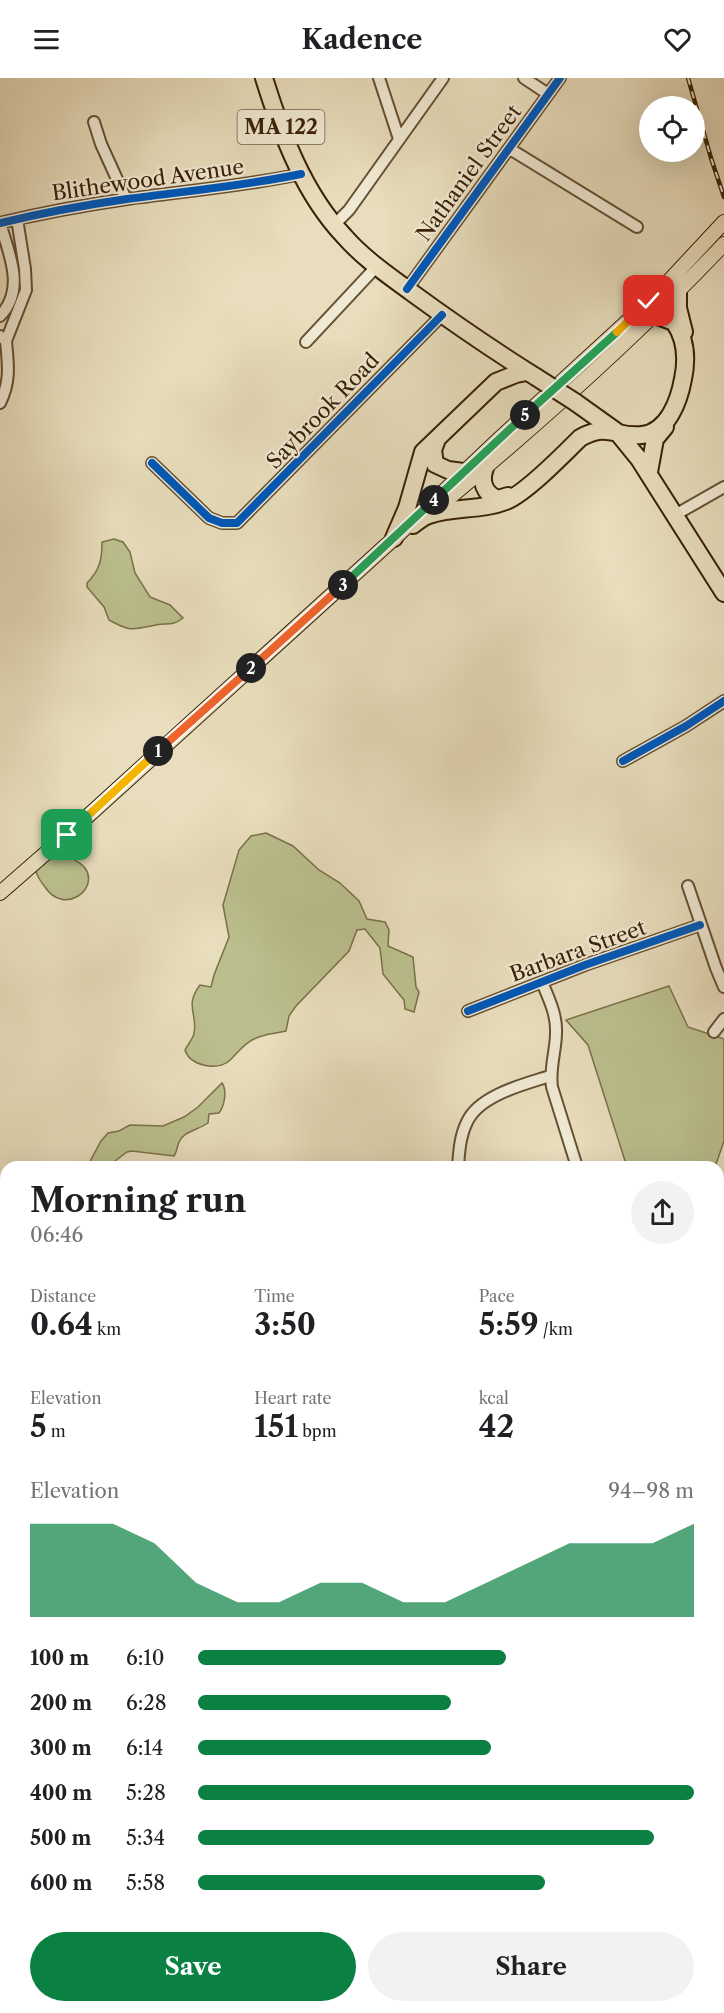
<!DOCTYPE html>
<meta charset="utf-8">
<style>
body{margin:0;font-family:"Libre Caslon Text",serif;background:#f2f2f2;color:#202124;height:100vh;display:flex;flex-direction:column;font-size:22px;white-space:nowrap}
*{box-sizing:border-box;margin:0}
p{font-size:20px;color:#757577}
.icon{flex:none;width:33px;height:33px;fill:none;stroke:currentColor;stroke-width:2;stroke-linecap:round;stroke-linejoin:round}
.map{position:relative;flex:1;overflow:hidden}
.side{position:absolute;left:0px;top:1083px;width:724px;height:852px;display:flex;flex-direction:column;background:#fff;border-radius:18px 18px 0 0;box-shadow:0 6px 24px #0002}
.side>*{flex:none}
.controls{position:absolute;left:639px;top:18px;display:grid;gap:12px}
.controls a{display:grid;place-items:center;width:66px;height:66px;border-radius:50%;background:#fff;box-shadow:0 6px 24px #0002;font-size:30px}
.pin{position:absolute;display:grid;place-items:center;width:51px;height:51px;color:#fff;margin:-26px;border-radius:12px;box-shadow:0 3px 9px #0006}
.km{position:absolute;width:30px;height:30px;margin:-15px;border-radius:50%;background:#222;color:#fff;font-size:16px;line-height:30px;text-align:center}
.round{display:grid;place-items:center;flex:none;width:63px;height:63px;border-radius:32px;background:#f2f2f2}
.overview{display:flex;align-items:center;justify-content:space-between;height:102px;padding:0 30px}
h1{font-size:33px;font-weight:700;line-height:45px}
.metrics{display:grid;grid-template-columns:repeat(3,1fr);gap:9px;height:102px;padding:6px 30px}
.metrics div{display:grid;align-content:center}
.metrics b{font-size:30px;font-weight:700}
.metrics small{font-size:16px;font-weight:400}
.metrics p{font-size:16px}
.chart{height:168px;padding:12px 30px}
.chart p{display:flex;justify-content:space-between}
.chart svg{width:100%;height:108px;margin-top:6px;fill:#0b8043;opacity:.7}
.action{display:flex;gap:12px;margin-top:auto;padding:12px 30px}
.action a{flex:1;height:69px;border-radius:36px;background:#0b8043;color:#fff;font-size:24px;font-weight:700;line-height:69px;text-align:center}
.action a+a{background:#f2f2f2;color:#202124}
ul{padding:0 30px;list-style:none;font-size:20px}
li{display:grid;grid-template-columns:96px 72px 1fr;align-items:center;height:45px}
li i{height:15px;border-radius:8px;background:#0b8043}
header{display:flex;justify-content:space-between;align-items:center;height:78px;padding:0 30px;background:#fff;font-size:27px;font-weight:700}
.map>svg:first-child{display:block}
.green{fill:#bbbf8d;stroke:#7a704a;stroke-width:1.5}
.lines{fill:none;stroke-linecap:round;stroke-linejoin:round}
.minor-casing{stroke:#655034;stroke-width:14}
.major-casing{stroke:#392106;stroke-width:16}
.highway-casing{stroke:#392106;stroke-width:20}
.minor{stroke:#f0e9d3;stroke-width:10}
.major{stroke:#e8ddbc;stroke-width:14}
.highway{stroke:#e8ddbc;stroke-width:16}
.rail-casing{stroke:#392106;stroke-width:4.5}
.rail{stroke:#f0e9d3;stroke-width:2;stroke-dasharray:7;stroke-linecap:butt}
.highway-bridge-casing{stroke:#392106;stroke-width:20;stroke-linecap:butt}
.highway-bridge{stroke:#e8ddbc;stroke-width:16}
.cycleway-casing{stroke:#f0e9d3;stroke-width:11}
.cycleway{stroke:#0057b8;stroke-width:8}
.split-1-casing{stroke:#fff;stroke-width:12}
.split-2-casing{stroke:#fff;stroke-width:12}
.split-3-casing{stroke:#fff;stroke-width:12}
.split-4-casing{stroke:#fff;stroke-width:12}
.split-5-casing{stroke:#fff;stroke-width:12}
.split-6-casing{stroke:#fff;stroke-width:12}
.split-7-casing{stroke:#fff;stroke-width:12}
.split-1{stroke:#f5b400;stroke-width:8}
.split-2{stroke:#f0652b;stroke-width:8}
.split-3{stroke:#f0652b;stroke-width:8}
.split-4{stroke:#22a559;stroke-width:8}
.split-5{stroke:#22a559;stroke-width:8}
.split-6{stroke:#22a559;stroke-width:8}
.split-7{stroke:#f5b400;stroke-width:8}
.labels{text-anchor:middle;stroke-width:4.5;stroke-linejoin:round;paint-order:stroke}
.shield{fill:#f0e9d3;stroke:#705d44;stroke-width:1.5}
.shield-label{font-size:20px;font-weight:bold;fill:#392106}
.street-label{font-size:21px;fill:#392106;stroke:#f0e9d3}
</style>
<header><svg class="icon" aria-label="menu" viewBox="0 0 24 24"><path d="M4 6h16M4 12h16M4 18h16"/></svg>Kadence<svg class="icon" aria-label="heart" viewBox="0 0 24 24"><path d="M12 20l-8-8c-3-5 5-10 8-4 3-6 11-1 8 4z"/></svg></header>
<div class="map">
<svg width="724" height="1935" viewBox="0 0 724 1935">
<rect width="100%" height="100%" fill="#e8ddbc"/>
<filter id="stains"><feTurbulence type="fractalNoise" baseFrequency=".00333" numOctaves="4"/><feColorMatrix values="0 0 0 0 .2 0 0 0 0 .09 0 0 0 0 .02 0 0 0 .5 -.17"/></filter>
<radialGradient id="worn" r=".72"><stop offset=".6" stop-color="#630" stop-opacity="0"/><stop offset="1" stop-color="#630" stop-opacity=".3"/></radialGradient>
<path class="green" d="M114 461 123 464 130 474 135 495 150 519 170 527 183 540C173 548 168 545 156 547 132 552 131 554 109 542L104 529 87 509V505C100 492 102 481 102 464Z
M266 755 293 768 319 792 340 805 359 823 367 841 385 844 389 852 388 868 413 879 416 909 419 914 414 934 405 931 404 922 383 896 380 870 365 851 357 852 349 873 296 928 289 938 286 953C274 956 265 955 254 961 243 966 238 975 229 983 217 993 190 988 185 972 188 966 193 961 194 955 198 936 184 928 200 907L211 909 214 897 229 859 223 827 239 772 251 758Z
M57 774H61C68 779 80 783 85 790 100 811 64 838 45 809 41 804 37 799 36 793Z
M669 908 688 949 724 961V1063L715 1089H627L588 967 566 942Z
M222 1005C227 1012 225 1027 219 1035L209 1036 208 1045C198 1052 184 1053 179 1064 177 1069 177 1074 174 1078L132 1073 127 1074 107 1089H87L101 1063 108 1055 119 1053 130 1047 163 1048 184 1039 198 1029Z
M650 1929H695L691 1934 686 1935H643Z"/>
<g class="lines">
<g class="minor-casing">
<path id="minor" d="M379 0 399 61
M524 0 548 16
M94 44 101 66 126 121
M510 71 637 149
M0 145C42 135 85 127 127 121 186 113 244 108 301 96
M334 147 349 132 443 0
M407 211 560 0
M0 238C26 211 9 176 0 145
M0 258 6 263C8 286 11 303 0 325
M6 263 26 212 25 191 17 141
M306 264 377 188
M152 385 209 440 222 445H237L442 237
M675 437 724 409
M623 683 686 648 724 623
M688 808 716 890 724 909
M542 904C548 919 556 935 556 951 557 970 549 989 552 1009L577 1089
M468 933 585 887 700 847
M714 954 724 941
M458 1089C459 1074 460 1058 467 1044 479 1017 525 1006 550 998
M0 1245 6 1248
M718 1373 724 1354
M718 1450H724
M718 1592 724 1593
M35 1929 36 1935
M174 1929 175 1935
M604 1929 610 1935
M430 1935 436 1929"/>
</g>
<g class="major-casing">
<path id="major" d="M449 420C545 340 638 257 724 166
M0 815 78 747 401 454 498 362 629 242 669 203 724 144"/>
</g>
<g class="highway-casing">
<path id="highway" d="M264 0C281 55 304 116 344 158 363 180 388 197 411 214 452 244 493 272 536 299
M678 214V230L684 254
M575 324 617 354 639 381 724 515
M437 361 433 372 435 386 448 392 463 394
M485 390C480 403 484 416 498 421L508 418
M649 394 655 361 665 349
M413 447C418 443 423 439 429 437 454 428 481 433 506 423 526 415 564 376 580 360 609 344 615 360 642 357 668 354 679 323 683 301 687 282 686 261 674 244L655 237
M394 460 407 430 423 374 496 304 516 296 527 294"/>
</g>
<use href="#minor" class="minor"/>
<use href="#major" class="major"/>
<use href="#highway" class="highway"/>
<g class="rail-casing">
<path id="rail" d="M688 0 711 80 724 119"/>
</g>
<use href="#rail" class="rail"/>
<g class="highway-bridge-casing">
<path id="highway-bridge" d="M536 299 575 324"/>
</g>
<use href="#highway-bridge" class="highway-bridge"/>
<g class="cycleway-casing">
<path id="cycleway" d="M0 145C42 135 85 127 127 121 186 113 244 108 301 96
M407 211 560 0
M152 385 209 440 222 445H237L442 237
M623 683 686 648 724 623
M468 933 585 887 700 847"/>
</g>
<use href="#cycleway" class="cycleway"/>
</g>
<g class="lines">
<g class="split-1-casing">
<path id="split-1" d="M67 757 158 673"/>
</g>
<g class="split-2-casing">
<path id="split-2" d="M158 673 251 590"/>
</g>
<g class="split-3-casing">
<path id="split-3" d="M251 590 343 507"/>
</g>
<g class="split-4-casing">
<path id="split-4" d="M343 507 434 422"/>
</g>
<g class="split-5-casing">
<path id="split-5" d="M434 422 525 337"/>
</g>
<g class="split-6-casing">
<path id="split-6" d="M525 337 617 254"/>
</g>
<g class="split-7-casing">
<path id="split-7" d="M617 254 649 223"/>
</g>
<use href="#split-1" class="split-1"/>
<use href="#split-2" class="split-2"/>
<use href="#split-3" class="split-3"/>
<use href="#split-4" class="split-4"/>
<use href="#split-5" class="split-5"/>
<use href="#split-6" class="split-6"/>
<use href="#split-7" class="split-7"/>
</g>
<g class="labels">
<rect class="shield" x="237.5" y="32" width="87" height="34" rx="4.5"/>
<g class="shield-label">
<text x="281" y="56">MA 122</text>
</g>
<g class="street-label">
<text transform="translate(469 95) rotate(-54)" y="7">Nathaniel Street</text>
<text transform="translate(148 102) rotate(-8)" y="7">Blithewood Avenue</text>
<text transform="translate(323 333) rotate(-46)" y="7">Saybrook Road</text>
<text transform="translate(578 873) rotate(-20)" y="7">Barbara Street</text>
</g>
</g>
<rect width="100%" height="100%" filter="url(#stains)"/>
<rect width="100%" height="100%" fill="url(#worn)"/>
</svg>
<div class="controls">
<a><svg class="icon" aria-label="locate" viewBox="0 0 24 24"><circle cx="12" cy="12" r="6"/><path d="M12 2v4M12 18v4M2 12h4M18 12h4"/></svg></a>
</div>
<div class="pin" style="left:67px;top:757px;background:#1e9e55"><svg class="icon" aria-label="arrive" viewBox="0 0 24 24"><path d="M6 21V4h12l-3 4 3 4H6"/></svg></div>
<div class="pin" style="left:649px;top:223px;background:#d93025"><svg class="icon" aria-label="check" viewBox="0 0 24 24"><path d="M5 12l5 5 9-10"/></svg></div>
<b class="km" style="left:158px;top:673px">1</b>
<b class="km" style="left:251px;top:590px">2</b>
<b class="km" style="left:343px;top:507px">3</b>
<b class="km" style="left:434px;top:422px">4</b>
<b class="km" style="left:525px;top:337px">5</b>
<section class="side">
<div class="overview"><div><h1>Morning run</h1><p>06:46</p></div><a class="round"><svg class="icon" aria-label="share" viewBox="0 0 24 24"><path d="M12 15V3M7 8l5-5 5 5M5 13v7h14v-7"/></svg></a></div>
<div class="metrics">
<div><p>Distance</p><b>0.64<small> km</small></b></div>
<div><p>Time</p><b>3:50</b></div>
<div><p>Pace</p><b>5:59<small> /km</small></b></div>
</div>
<div class="metrics">
<div><p>Elevation</p><b>5<small> m</small></b></div>
<div><p>Heart rate</p><b>151<small> bpm</small></b></div>
<div><p>kcal</p><b>42</b></div>
</div>
<div class="chart"><p><span>Elevation</span>94–98 m</p>
<svg viewBox="0 0 160 44" preserveAspectRatio="none"><path d="M0 44V6L10 6L20 6L30 14L40 30L50 38L60 38L70 30L80 30L90 38L100 38L110 30L120 22L130 14L140 14L150 14L160 6V44z"/></svg>
</div>
<ul>
<li><b>100 m</b>6:10<i style="width:62%"></i></li>
<li><b>200 m</b>6:28<i style="width:51%"></i></li>
<li><b>300 m</b>6:14<i style="width:59%"></i></li>
<li><b>400 m</b>5:28<i style="width:100%"></i></li>
<li><b>500 m</b>5:34<i style="width:92%"></i></li>
<li><b>600 m</b>5:58<i style="width:70%"></i></li>
</ul>
<div class="action"><a>Save</a><a>Share</a></div>
</section>
</div>
